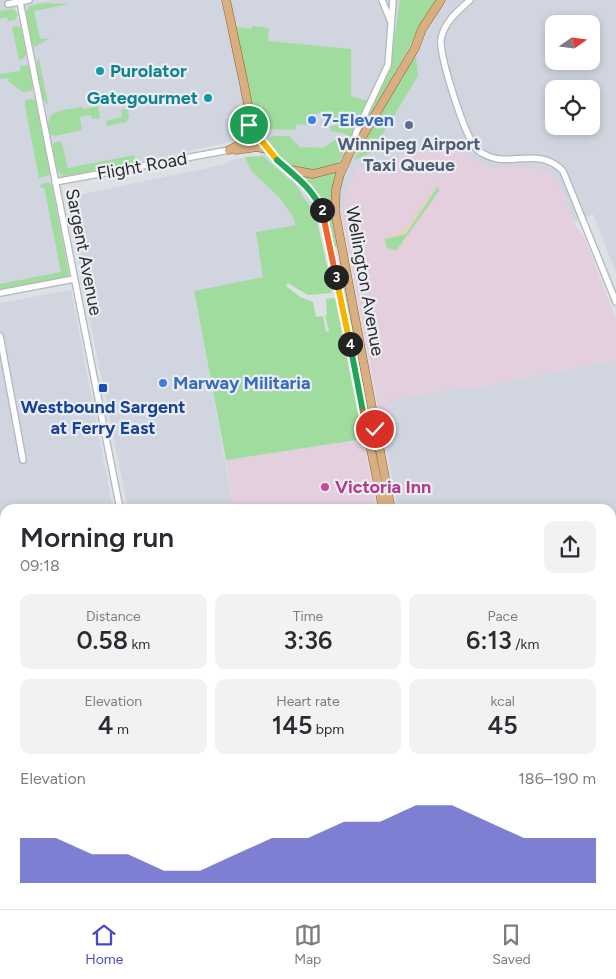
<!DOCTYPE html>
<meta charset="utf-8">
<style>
body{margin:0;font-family:Figtree,sans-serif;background:#f2f2f3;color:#2b2b33;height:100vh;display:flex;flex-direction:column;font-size:19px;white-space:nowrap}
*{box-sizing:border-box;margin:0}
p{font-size:16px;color:#7c7c81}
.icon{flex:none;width:28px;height:28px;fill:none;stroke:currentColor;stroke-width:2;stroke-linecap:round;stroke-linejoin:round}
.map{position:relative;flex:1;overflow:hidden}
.sheet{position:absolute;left:0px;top:504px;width:616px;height:406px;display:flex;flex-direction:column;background:#fff;border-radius:15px 15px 0 0;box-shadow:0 2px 8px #0003}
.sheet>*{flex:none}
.needle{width:32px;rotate:76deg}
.controls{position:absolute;left:545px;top:15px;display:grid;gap:10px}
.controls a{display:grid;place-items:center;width:55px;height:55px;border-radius:10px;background:#fff;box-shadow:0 2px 8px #0003;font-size:25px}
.pin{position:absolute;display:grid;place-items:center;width:42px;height:42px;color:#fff;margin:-21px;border:2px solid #fff;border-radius:50%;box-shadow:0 1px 5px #0007}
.km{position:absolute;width:25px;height:25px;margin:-12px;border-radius:50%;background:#222;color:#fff;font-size:14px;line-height:25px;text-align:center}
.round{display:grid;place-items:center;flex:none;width:52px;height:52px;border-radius:10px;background:#f2f2f3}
.headline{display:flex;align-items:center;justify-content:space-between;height:85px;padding:0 20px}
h1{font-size:28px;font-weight:600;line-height:38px}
.metrics{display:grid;grid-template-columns:repeat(3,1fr);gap:8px;height:85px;padding:5px 20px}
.metrics div{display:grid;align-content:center;border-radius:10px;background:#f2f2f3;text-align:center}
.metrics b{font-size:25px;font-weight:600}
.metrics small{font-size:14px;font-weight:400}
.metrics p{font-size:14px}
.chart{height:140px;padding:10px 20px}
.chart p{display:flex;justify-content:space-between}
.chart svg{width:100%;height:90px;margin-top:5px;fill:#474bc0;opacity:.7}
.dock{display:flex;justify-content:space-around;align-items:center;height:70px;border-top:1px solid #e1e1e2;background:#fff;font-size:14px;color:#7c7c81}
.dock a{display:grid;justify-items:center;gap:2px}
.dock .selected{color:#474bc0}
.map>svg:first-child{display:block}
.commercial{fill:#e3cfde}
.built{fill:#d0d5e0;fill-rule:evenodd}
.green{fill:#a0dc9e}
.sand{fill:#e0d6b2}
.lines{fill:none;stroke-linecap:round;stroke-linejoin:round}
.minor-casing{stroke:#b4b6bb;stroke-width:8}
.major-casing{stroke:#8b5e2e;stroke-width:9}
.minor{stroke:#fff;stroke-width:5.5}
.major{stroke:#d9af82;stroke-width:8}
.split-1-casing{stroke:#fff;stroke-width:10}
.split-2-casing{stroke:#fff;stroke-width:10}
.split-3-casing{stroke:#fff;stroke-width:10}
.split-4-casing{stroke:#fff;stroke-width:10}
.split-5-casing{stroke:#fff;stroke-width:10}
.split-6-casing{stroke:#fff;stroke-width:10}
.split-1{stroke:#f5b400;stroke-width:6}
.split-2{stroke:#22a559;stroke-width:6}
.split-3{stroke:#f0652b;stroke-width:6}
.split-4{stroke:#f5b400;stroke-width:6}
.split-5{stroke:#22a559;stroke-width:6}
.split-6{stroke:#f0652b;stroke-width:6}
.culture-dot{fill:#0f9aa8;stroke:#ebedf2;stroke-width:2}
.shop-dot{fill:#3f7fe0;stroke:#ebedf2;stroke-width:2}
.service-dot{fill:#5c6f8a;stroke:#ebedf2;stroke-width:2}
.transit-dot{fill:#1a4fb4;stroke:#ebedf2;stroke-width:2}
.hotel-dot{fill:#d1479c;stroke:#ebedf2;stroke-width:2}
.labels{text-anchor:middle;stroke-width:4.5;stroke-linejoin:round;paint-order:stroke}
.culture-label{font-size:18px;font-weight:bold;fill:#0d838f;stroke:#ebedf2;text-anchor:start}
.shop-label{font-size:18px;font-weight:bold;fill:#366cbe;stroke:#ebedf2;text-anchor:start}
.service-label{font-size:18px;font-weight:bold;fill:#4e5e75;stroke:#ebedf2}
.street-label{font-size:18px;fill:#2a2b2c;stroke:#ebedf2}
.transit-label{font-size:18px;font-weight:bold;fill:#164399;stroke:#ebedf2}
.hotel-label{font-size:18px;font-weight:bold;fill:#b23c85;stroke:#ebedf2;text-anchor:start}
</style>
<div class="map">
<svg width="616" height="909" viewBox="0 0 616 909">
<rect width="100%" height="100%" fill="#dde0e5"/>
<path class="commercial" d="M457 137 490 168H543L554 176 559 182 576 227 585 239 616 319V360L471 389 459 388 390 400 393 420 381 422 342 216 348 186 357 169Z
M363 439 376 509H234L226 460Z
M616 674V889L611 890V675Z
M5 676V774H0V677Z
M5 789V905H192L193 909H0V790Z
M208 905H456L457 909H209Z"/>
<path class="built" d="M0 0H44L15 4 18 19 25 18 22 4 50 0H616V273L593 214 574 222 559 182 549 171 536 168H490L466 155 457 137 357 169 348 186 342 216 312 224 248 138 51 181 70 275 6 289H0ZM554 24H591V61H554ZM554 89H591V126H554Z
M245 157 251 171 279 197 292 215 296 225 264 277 194 292 234 509H128L80 271 69 197 227 164 226 162Z
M71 290 113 509H5V661H0V303Z
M616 360V548H611V509H398L381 422 393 420 389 400 459 388 471 389Z
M616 560V659L611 660V561Z
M616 901V909H569L592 905H611V902Z"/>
<path class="green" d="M400 0H439L418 31 359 137 357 136 390 68Z
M45 3 69 4 34 11 40 39 50 38 35 47 31 42 26 11 30 6Z
M13 9 18 14 15 20 8 21 7 17 0 19V11Z
M16 26 21 28 26 54 23 59 19 60 12 27Z
M252 26 269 28 268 41 351 49V96L368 101 351 137 343 133 331 131 330 126H335V120H331V116L320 118V113L307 115 306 125 296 124 295 130 272 129 264 133 260 131 252 109 236 27 252 29Z
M414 57 416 58 418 76 371 153 354 160 363 142Z
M38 59H39L48 103 47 104C40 99 34 67 38 59Z
M27 65C31 71 35 85 31 91L23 92 9 82 8 78 0 79V74L20 71V66Z
M32 99 36 101 50 171 49 175 39 178 25 106V100Z
M98 106 100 118 92 119 91 115 80 117 82 130 55 136 50 134C42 108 64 111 82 107L83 109Z
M128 109 129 117 126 122 107 126 106 121 122 117 121 110Z
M273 136H289L300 147 323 148 338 138 344 141 346 146C344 152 342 159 337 164 334 167 327 168 323 169 297 176 282 161 267 142L269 138Z
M59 141 62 143 68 168 135 155 133 163 130 164 64 176C55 174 50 151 54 143Z
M263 156 295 184 316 216 332 288 331 293 308 295 288 283 286 286 300 297 313 302 316 317 323 316 326 332 329 331 325 315H327L326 299 335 298 363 439 226 460 194 291 263 277 256 232 296 225 292 215 279 197 251 171 245 157Z
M336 171C328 197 332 221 337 247H335L311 186 302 176Z
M48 182 52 186 69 275 65 278 0 290V284L61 272 44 187 41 188 40 185Z
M438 186 439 191 396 251 386 247 385 239 406 234Z
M339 274 342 276 350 314 347 315Z
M351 317 372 427 370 428 347 318Z"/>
<path class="sand" d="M438 183V186L406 234 391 237V235L403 232V228L406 229Z"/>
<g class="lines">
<g class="minor-casing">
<path id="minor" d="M382 0 391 22
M470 0C458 11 444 22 441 39 439 56 463 128 473 144 475 148 479 152 484 154 509 169 538 145 563 171L616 302
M20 2 120 509
M8 4 29 0
M352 148 356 133 388 65 393 0
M55 182 229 150
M0 293 74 279
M0 336 23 460
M611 553 616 552
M0 669 5 668
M611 791 616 790"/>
</g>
<g class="major-casing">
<path id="major" d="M226 0C232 26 237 53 243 79 247 100 250 122 262 141 281 172 311 177 324 217L383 509
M229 150 247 141 249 136V119
M236 150 257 147 267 149
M292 170 313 174 344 166
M391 509 335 211 336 189 340 174 351 150 362 137 415 48 422 29 441 0
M611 667 616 666
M0 781 5 780
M611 894 616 893
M199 905 200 909
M463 905V909
M470 905V909
M534 909 555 905"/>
</g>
<use href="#minor" class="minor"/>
<use href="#major" class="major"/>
</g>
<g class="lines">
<g class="split-1-casing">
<path id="split-1" d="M249 125 250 112 261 140 277 160"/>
</g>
<g class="split-2-casing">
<path id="split-2" d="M277 160C295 176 312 188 322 210"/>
</g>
<g class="split-3-casing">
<path id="split-3" d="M322 210 336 277"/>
</g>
<g class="split-4-casing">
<path id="split-4" d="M336 277 350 344"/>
</g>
<g class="split-5-casing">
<path id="split-5" d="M350 344 363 412"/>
</g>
<g class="split-6-casing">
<path id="split-6" d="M363 412 371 444 378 443 375 429"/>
</g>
<use href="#split-1" class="split-1"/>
<use href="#split-2" class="split-2"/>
<use href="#split-3" class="split-3"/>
<use href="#split-4" class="split-4"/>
<use href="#split-5" class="split-5"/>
<use href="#split-6" class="split-6"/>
</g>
<g class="culture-dot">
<circle cx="100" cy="71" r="5"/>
<circle cx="208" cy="98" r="5"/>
</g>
<g class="shop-dot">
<circle cx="312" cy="120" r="5"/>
<circle cx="163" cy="383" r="5"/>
</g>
<circle class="service-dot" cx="409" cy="125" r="5"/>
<rect class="transit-dot" x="98" y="383" width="10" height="10" rx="2.5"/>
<circle class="hotel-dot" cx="325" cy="487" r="5"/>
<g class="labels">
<g class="culture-label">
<text x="110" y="77">Purolator</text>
<text x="198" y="104" text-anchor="end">Gategourmet</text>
</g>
<g class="shop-label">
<text x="322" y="126">7-Eleven</text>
<text x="173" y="389">Marway Militaria</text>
</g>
<g class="service-label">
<text x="409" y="150">Winnipeg Airport<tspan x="409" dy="21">Taxi Queue</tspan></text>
</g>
<g class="street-label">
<text transform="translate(142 166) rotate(-10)" y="6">Flight Road</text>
<text transform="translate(84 252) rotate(79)" y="6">Sargent Avenue</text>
<text transform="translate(365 281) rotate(80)" y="6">Wellington Avenue</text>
</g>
<g class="transit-label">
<text x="103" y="413">Westbound Sargent<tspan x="103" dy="21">at Ferry East</tspan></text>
</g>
<g class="hotel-label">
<text x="335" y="493">Victoria Inn</text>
</g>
</g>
</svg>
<div class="controls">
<a><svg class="needle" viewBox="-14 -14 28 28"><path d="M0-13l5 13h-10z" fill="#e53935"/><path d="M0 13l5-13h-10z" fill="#7c7c81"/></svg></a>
<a><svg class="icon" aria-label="locate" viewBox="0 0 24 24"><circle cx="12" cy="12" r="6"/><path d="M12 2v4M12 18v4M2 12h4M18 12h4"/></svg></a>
</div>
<div class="pin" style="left:249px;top:125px;background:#1e9e55"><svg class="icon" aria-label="arrive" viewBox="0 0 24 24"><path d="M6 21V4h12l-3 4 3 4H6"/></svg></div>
<div class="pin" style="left:375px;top:429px;background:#d93025"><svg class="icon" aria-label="check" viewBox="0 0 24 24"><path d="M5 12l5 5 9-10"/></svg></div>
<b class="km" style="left:322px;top:210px">2</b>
<b class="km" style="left:336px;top:277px">3</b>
<b class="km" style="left:350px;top:344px">4</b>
<section class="sheet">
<div class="headline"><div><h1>Morning run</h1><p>09:18</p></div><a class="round"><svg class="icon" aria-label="share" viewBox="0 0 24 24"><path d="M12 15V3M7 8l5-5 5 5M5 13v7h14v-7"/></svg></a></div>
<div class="metrics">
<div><p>Distance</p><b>0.58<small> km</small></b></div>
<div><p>Time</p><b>3:36</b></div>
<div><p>Pace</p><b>6:13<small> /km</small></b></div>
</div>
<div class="metrics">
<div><p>Elevation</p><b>4<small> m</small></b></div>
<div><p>Heart rate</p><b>145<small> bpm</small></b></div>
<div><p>kcal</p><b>45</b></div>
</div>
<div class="chart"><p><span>Elevation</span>186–190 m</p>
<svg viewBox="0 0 160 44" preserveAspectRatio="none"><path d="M0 44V22L10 22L20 30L30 30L40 38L50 38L60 30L70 22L80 22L90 14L100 14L110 6L120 6L130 14L140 22L150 22L160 22V44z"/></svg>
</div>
</section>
</div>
<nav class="dock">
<a class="selected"><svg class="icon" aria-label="home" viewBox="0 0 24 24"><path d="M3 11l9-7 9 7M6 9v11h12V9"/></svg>Home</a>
<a><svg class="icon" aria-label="map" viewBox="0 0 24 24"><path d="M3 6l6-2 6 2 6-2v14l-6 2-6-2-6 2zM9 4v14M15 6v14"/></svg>Map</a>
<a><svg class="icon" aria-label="saved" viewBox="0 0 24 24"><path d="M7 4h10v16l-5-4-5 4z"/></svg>Saved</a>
</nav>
